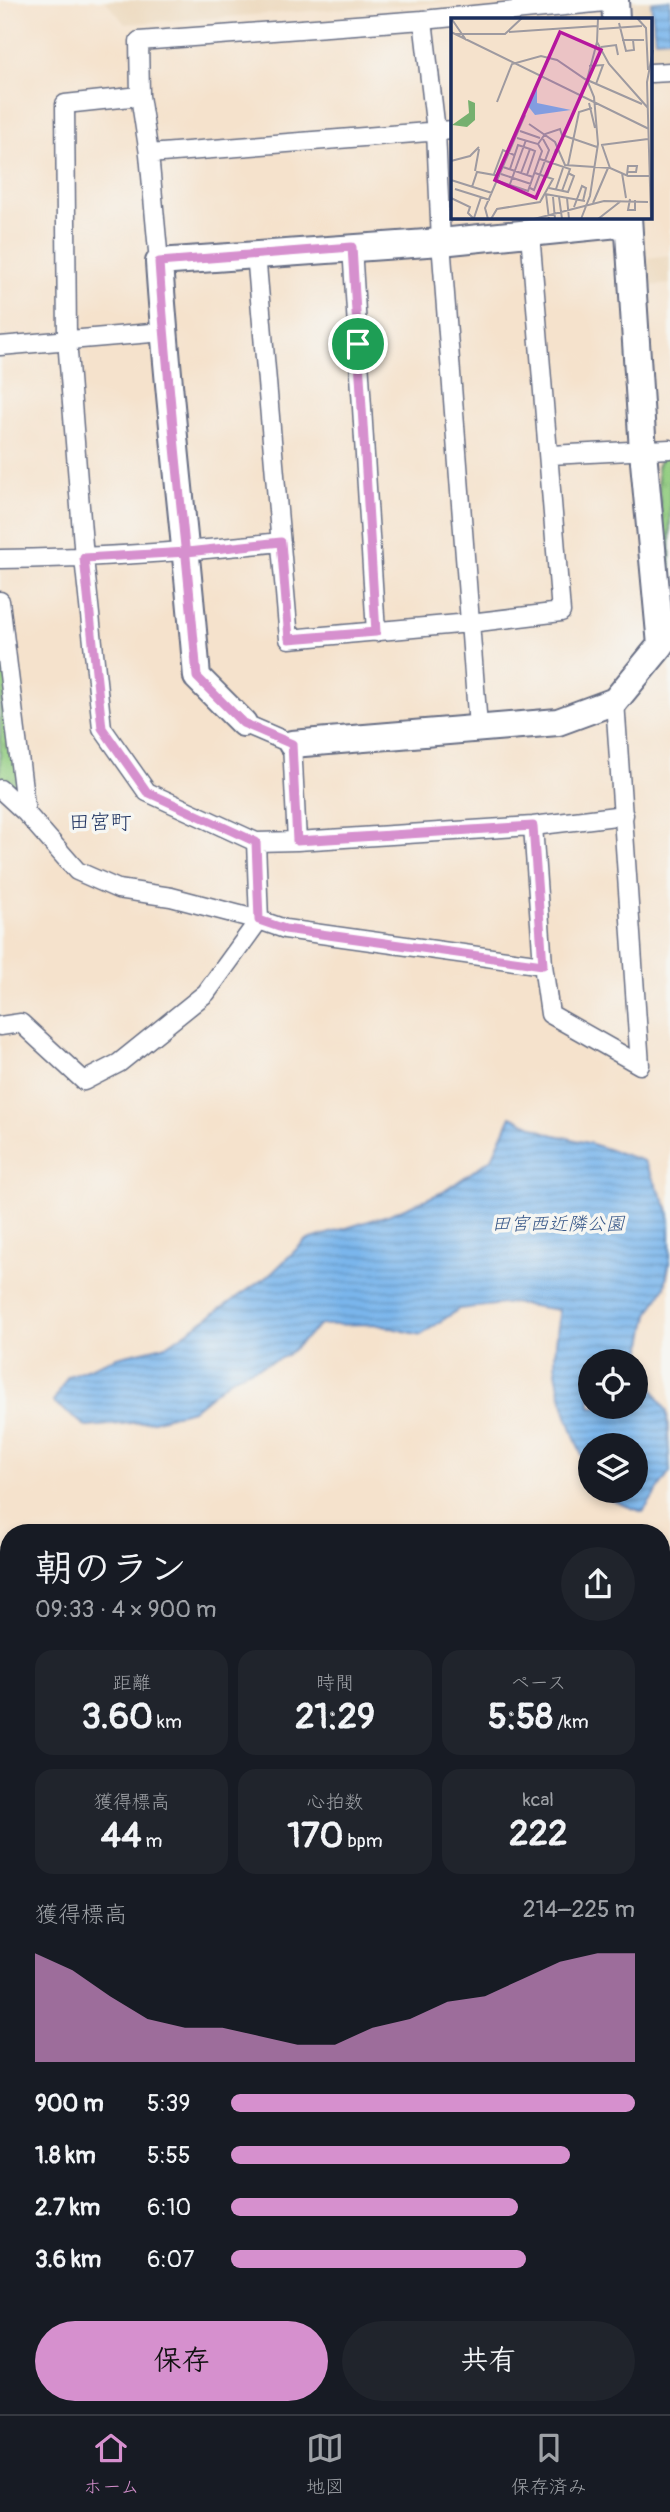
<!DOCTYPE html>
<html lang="ja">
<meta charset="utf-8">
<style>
body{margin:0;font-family:Pangolin,"Klee One",sans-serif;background:#20242c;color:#f1f3f6;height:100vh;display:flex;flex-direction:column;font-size:26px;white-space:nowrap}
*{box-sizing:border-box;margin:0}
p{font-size:23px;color:#9ea1a6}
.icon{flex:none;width:38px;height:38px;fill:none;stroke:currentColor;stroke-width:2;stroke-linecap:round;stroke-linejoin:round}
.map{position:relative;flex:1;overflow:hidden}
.panel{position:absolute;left:0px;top:1524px;width:670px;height:891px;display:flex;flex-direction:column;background:#171b24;border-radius:28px 28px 0 0;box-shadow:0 4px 10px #0003}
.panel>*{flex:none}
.controls{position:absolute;left:578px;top:1349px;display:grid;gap:14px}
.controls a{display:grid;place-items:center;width:70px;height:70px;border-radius:50%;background:#171b24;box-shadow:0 4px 10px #0003;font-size:35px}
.pin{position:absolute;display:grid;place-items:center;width:60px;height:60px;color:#fff;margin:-30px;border:4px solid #fff;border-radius:50%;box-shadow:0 2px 7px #0007}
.round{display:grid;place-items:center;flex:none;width:74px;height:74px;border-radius:37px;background:#20242c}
.summary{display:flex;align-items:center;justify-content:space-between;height:119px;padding:0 35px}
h1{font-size:38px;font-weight:700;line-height:52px}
.figures{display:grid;grid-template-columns:repeat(3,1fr);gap:10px;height:119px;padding:7px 35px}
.figures div{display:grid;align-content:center;border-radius:18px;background:#20242c;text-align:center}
.figures b{font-size:35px;font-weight:700}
.figures small{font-size:19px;font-weight:400}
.figures p{font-size:19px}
.chart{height:196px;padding:14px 35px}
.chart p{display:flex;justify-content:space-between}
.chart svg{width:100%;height:126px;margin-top:7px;fill:#d690ce;opacity:.7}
.cta{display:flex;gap:14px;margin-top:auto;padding:14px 35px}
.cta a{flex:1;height:80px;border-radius:42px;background:#d690ce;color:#111;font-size:28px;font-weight:700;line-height:80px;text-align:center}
.cta a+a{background:#20242c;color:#f1f3f6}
ul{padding:0 35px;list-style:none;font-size:23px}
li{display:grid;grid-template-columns:112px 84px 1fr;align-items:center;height:52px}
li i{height:18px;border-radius:9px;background:#d690ce}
.tab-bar{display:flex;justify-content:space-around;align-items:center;height:98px;border-top:2px solid #363941;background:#171b24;font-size:19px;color:#9ea1a6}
.tab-bar a{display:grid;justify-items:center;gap:4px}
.tab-bar .active{color:#d690ce}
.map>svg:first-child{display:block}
.built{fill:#ecd7ba}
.forest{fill:url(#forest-crowns);stroke:#487066;stroke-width:2}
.park{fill:url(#park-tufts);stroke:#577e70;stroke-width:2}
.water{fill:url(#water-rules);stroke:#4a72a5;stroke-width:2;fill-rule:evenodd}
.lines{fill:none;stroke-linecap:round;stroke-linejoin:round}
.street-casing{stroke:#676e84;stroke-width:21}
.secondary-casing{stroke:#676e84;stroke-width:30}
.primary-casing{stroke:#676e84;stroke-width:32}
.street{stroke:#fff;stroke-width:18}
.secondary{stroke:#fff;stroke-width:26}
.primary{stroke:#fff;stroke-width:28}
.route-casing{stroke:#fff;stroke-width:14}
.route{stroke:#d690ce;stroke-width:9}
.labels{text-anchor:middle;stroke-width:7;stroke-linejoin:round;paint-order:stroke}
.water-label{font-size:19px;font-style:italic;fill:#385889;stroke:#f6f6f2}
.quarter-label{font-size:21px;fill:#1b2f5e;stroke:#f6f6f2}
.inset-road{fill:none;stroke:#9e9aa0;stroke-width:2}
.view{fill:#b5179e;fill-opacity:0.15;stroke:#b5179e;stroke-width:3.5}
.inset-edge{fill:none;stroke:#1b2f5e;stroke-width:3.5}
</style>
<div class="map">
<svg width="670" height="2414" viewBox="0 0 670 2414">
<defs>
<pattern id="forest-crowns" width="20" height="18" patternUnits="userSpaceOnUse" patternTransform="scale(1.75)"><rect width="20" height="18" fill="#76b06f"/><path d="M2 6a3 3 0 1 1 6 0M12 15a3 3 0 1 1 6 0" fill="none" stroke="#60905e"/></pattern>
<pattern id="park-tufts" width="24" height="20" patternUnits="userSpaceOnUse" patternTransform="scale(1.75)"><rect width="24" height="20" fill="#93cd81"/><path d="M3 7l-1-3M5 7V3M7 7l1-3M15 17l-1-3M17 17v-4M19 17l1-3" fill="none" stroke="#7eb072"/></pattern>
<pattern id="water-rules" width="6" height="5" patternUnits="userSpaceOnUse" patternTransform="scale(1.75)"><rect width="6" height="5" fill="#7ab6ec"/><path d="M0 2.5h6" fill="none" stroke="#6394c2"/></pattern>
</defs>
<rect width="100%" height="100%" fill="#f6f6f2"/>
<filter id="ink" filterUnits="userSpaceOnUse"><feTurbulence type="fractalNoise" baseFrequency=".0143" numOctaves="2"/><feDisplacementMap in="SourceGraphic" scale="14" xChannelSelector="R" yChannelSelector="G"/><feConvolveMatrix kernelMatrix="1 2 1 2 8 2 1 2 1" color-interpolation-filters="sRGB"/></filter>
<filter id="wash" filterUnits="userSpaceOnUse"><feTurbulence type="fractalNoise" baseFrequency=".00686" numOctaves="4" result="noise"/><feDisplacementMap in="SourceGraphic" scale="28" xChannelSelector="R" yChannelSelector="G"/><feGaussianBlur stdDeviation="1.57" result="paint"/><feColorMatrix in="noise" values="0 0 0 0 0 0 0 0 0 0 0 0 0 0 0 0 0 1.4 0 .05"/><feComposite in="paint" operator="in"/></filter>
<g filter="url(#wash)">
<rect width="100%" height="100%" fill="#f5e2cc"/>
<path class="built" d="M105 0H466L125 24Z
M632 0H670V59L651 61V19H634Z
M670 255V284L648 286V258Z"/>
<path class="forest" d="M329 2406H389L390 2414H329Z"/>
<path class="park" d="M670 453V589L667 587 657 467 663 454Z
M0 601 26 813 0 789Z"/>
<path class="water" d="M670 0V38L655 39 651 2Z
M511 1116 547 1133 592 1144 644 1161 668 1208 670 1226V1258L665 1287 649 1314 642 1348 641 1368 667 1412 670 1472 643 1512 599 1496 597 1491H635V1446H590V1474C576 1444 556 1391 555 1359 555 1343 559 1326 559 1310L512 1303 459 1309 421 1335 374 1324 320 1325 286 1356 233 1377 192 1410 153 1421 87 1427 53 1402 68 1376 117 1357 168 1345 272 1273 305 1241 388 1215 443 1192 492 1158ZM590 1362H635V1407H590Z"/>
</g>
<g filter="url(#ink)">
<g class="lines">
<g class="street-casing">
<path id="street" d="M423 20 436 131 441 242 478 727
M651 73 670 72
M140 96 65 104 67 339 84 558 102 728 147 792 256 842
M149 154 453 130
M352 247 376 632
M256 253 289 639 470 623 561 612 530 233
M159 262 149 154 140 96 139 41 423 20 615 1
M0 346 163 332
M550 455 670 449
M0 559C94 558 187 552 281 542
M0 601 26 813
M615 701 640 1065
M0 789 26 813 77 871 118 889 171 897 259 920 285 929 543 965
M533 826 543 965 550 1014 640 1065
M297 841 533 826 624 815
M0 1026 21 1023 84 1081 119 1063 206 993 259 920 256 842 297 841 292 744 243 723
M662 2000 670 1998
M0 2130H9
M0 2399 9 2374
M396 2406 397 2414"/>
</g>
<g class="secondary-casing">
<path id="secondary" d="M615 0 616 19
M243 723 197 677C186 539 168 401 159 262L441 242 628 223
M292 744 558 722 615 701 661 645 643 451 628 217
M0 1896 9 1910
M117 2414 118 2406"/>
</g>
<g class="primary-casing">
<path id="primary" d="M0 1652H9
M662 1666H670"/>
</g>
<use href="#street" class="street"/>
<use href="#secondary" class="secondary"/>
<use href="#primary" class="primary"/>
</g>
</g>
<g class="lines" filter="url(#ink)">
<g class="route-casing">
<path id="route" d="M358 344 352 247 159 262C168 401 186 539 197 677L243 723 292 744 297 841 533 826 543 965 285 929 259 920 256 842 147 792 102 728 84 558 187 552 281 542 289 639 376 632 358 344"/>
</g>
<use href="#route" class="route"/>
</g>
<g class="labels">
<g class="water-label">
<text x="558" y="1230">田宮西近隣公園</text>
</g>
<g class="quarter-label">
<text x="100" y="829">田宮町</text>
</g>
</g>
<g transform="translate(451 18)">
<rect width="201" height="201" fill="#f5e2cc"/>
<path d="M17 82 24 85V102L16 109 1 107 18 95Z" fill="#76b06f"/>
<path d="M86 70V85L120 92 84 97 77 88Z" fill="#7ab6ec"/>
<path class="inset-road" d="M0 0 15 22M147 0 146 24 158 46 197 90M186 0 195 10 197 52M168 5 175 33 183 32 182 22M148 11 191 8M0 14 198 111M58 14 146 8M5 16H54L71 0M171 22H193M150 29 165 27 167 37M138 48 152 47 145 66M46 84 61 46 90 38 106 42 134 61 191 86M138 85 144 110M78 106 104 124 114 147 159 150M69 113 89 120M87 126 94 116 109 111 111 117 146 129M150 127 197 121M151 127 159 150 177 158H198M89 141 119 151 111 173M0 143 19 138 28 129M117 147 128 94 141 90M52 149 82 159M59 151 67 127 79 131 84 133 76 157M24 153 28 131M70 155 79 131M171 155 175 180M43 156 52 132 63 137M50 156 80 166M176 157 177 148H186L185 154H177M96 159 105 131M0 162 41 175M47 163 77 173 91 133 87 126 66 120M59 166 75 122M21 169 26 154 49 158M79 170 83 172 98 132 92 121M98 170 117 174 123 158 117 155M4 171 39 182M105 171 112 150M94 176 134 183M95 176 98 201M102 179 104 201M108 179 111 201M0 180 19 189 17 195 22 200M116 180 118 201M179 181 177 192H184V182M142 185 157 150M123 189 131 168 135 170 132 183M23 200 30 179M37 201 34 190 74 97M40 201 46 191 89 184 102 161 84 155M83 201 153 183 197 184M130 201 139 178 147 126 143 79 136 62 146 24M147 201 170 183M200 201 196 64 202 32"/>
<path class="view" d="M109 14 150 32 85 180 44 162Z"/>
<rect width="201" height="201" class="inset-edge"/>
</g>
</svg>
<div class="controls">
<a><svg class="icon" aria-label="locate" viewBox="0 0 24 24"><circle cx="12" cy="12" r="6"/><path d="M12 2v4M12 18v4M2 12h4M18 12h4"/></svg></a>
<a><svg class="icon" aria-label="layers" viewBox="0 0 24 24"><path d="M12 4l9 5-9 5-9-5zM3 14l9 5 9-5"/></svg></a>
</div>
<div class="pin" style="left:358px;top:344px;background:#1e9e55"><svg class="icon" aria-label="arrive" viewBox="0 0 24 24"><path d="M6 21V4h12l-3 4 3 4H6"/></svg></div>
<section class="panel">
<div class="summary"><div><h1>朝のラン</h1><p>09:33 · 4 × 900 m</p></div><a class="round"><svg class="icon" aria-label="share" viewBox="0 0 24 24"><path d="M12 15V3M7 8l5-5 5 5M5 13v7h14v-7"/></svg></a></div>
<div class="figures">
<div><p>距離</p><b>3.60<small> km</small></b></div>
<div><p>時間</p><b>21:29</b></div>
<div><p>ペース</p><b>5:58<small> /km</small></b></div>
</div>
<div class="figures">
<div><p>獲得標高</p><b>44<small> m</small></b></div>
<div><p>心拍数</p><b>170<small> bpm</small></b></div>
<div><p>kcal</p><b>222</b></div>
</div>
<div class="chart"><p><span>獲得標高</span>214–225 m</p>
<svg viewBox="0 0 160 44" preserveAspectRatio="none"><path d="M0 44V6L10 12L20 21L30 29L40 32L50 32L60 35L70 38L80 38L90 32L100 29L110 23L120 21L130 15L140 9L150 6L160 6V44z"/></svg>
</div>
<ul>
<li><b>900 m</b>5:39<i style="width:100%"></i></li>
<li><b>1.8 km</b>5:55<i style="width:84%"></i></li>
<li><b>2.7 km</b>6:10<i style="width:71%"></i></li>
<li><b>3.6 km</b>6:07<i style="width:73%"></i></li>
</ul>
<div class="cta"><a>保存</a><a>共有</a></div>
</section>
</div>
<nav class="tab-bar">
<a class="active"><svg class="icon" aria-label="home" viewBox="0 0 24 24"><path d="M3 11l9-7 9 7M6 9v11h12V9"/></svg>ホーム</a>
<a><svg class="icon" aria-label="map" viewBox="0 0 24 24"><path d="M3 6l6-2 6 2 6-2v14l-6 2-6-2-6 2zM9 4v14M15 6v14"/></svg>地図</a>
<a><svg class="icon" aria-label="saved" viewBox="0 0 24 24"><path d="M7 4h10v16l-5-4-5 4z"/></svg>保存済み</a>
</nav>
